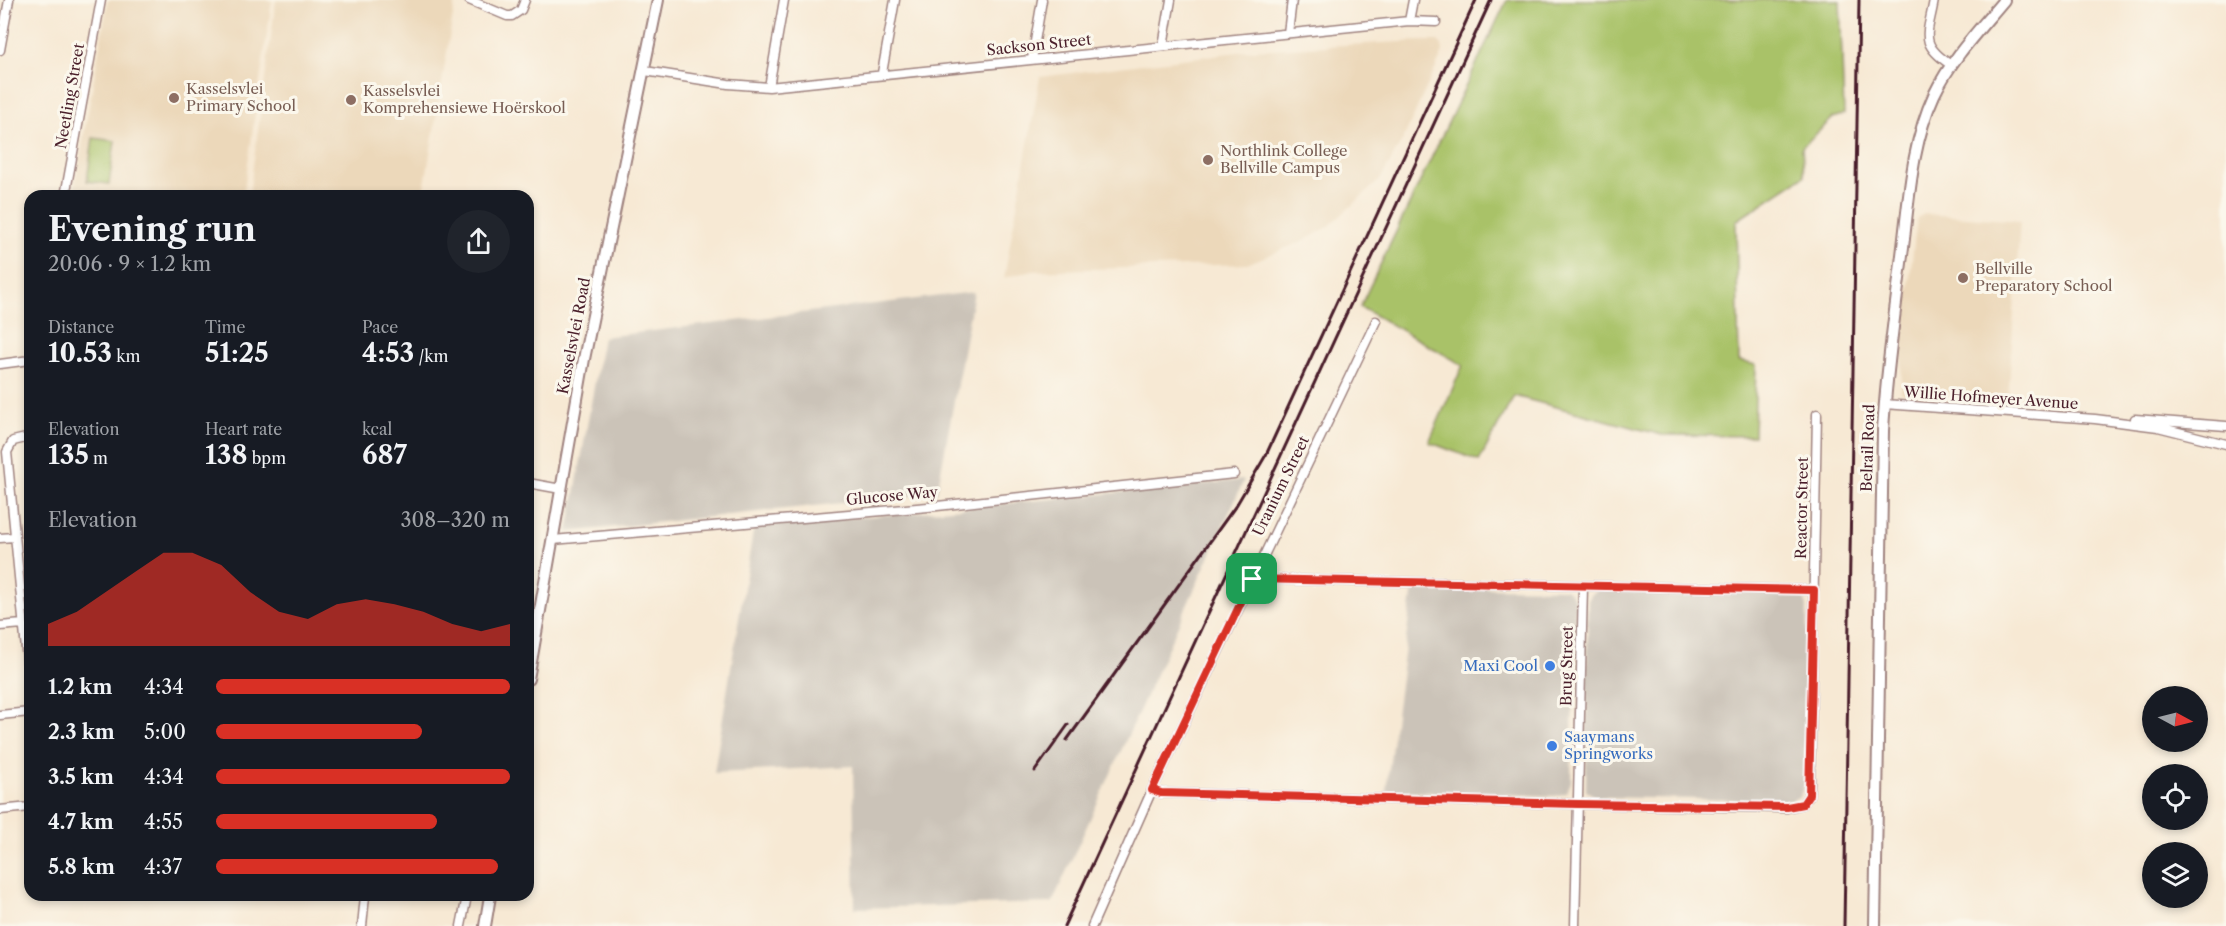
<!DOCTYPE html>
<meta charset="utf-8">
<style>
body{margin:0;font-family:"Libre Caslon Text",serif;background:#20242c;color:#f1f3f6;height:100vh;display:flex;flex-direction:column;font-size:22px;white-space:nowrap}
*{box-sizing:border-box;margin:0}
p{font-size:20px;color:#9ea1a6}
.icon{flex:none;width:33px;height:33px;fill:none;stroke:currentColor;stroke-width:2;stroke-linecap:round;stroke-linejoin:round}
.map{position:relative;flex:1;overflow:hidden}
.side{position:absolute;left:24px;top:190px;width:510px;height:711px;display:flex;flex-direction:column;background:#171b24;border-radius:18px;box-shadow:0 3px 9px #0003}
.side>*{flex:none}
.needle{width:39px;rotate:97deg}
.buttons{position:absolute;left:2142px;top:686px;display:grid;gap:12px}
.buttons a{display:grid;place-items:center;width:66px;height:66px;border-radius:50%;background:#171b24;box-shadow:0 3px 9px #0003;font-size:30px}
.pin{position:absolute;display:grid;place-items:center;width:51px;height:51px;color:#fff;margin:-26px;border-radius:12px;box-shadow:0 3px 9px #0006}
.round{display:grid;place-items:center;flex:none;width:63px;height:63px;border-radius:32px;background:#20242c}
.head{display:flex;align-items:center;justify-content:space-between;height:102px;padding:0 24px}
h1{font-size:33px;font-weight:800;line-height:45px}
.stats{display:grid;grid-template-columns:repeat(3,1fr);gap:9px;height:102px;padding:6px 24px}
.stats div{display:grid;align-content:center}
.stats b{font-size:26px;font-weight:800}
.stats small{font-size:16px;font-weight:400}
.stats p{font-size:16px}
.chart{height:168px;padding:12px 24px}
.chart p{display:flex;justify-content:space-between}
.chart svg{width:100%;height:108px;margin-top:6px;fill:#d93025;opacity:.7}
ul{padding:0 24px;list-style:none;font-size:20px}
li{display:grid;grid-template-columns:96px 72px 1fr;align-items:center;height:45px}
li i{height:15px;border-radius:8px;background:#d93025}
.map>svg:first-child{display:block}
.built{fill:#ecd8ba}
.industrial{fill:#cbc3b8}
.green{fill:#a9c268;stroke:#7a704a;stroke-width:1.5}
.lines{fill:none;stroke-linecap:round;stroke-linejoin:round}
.minor-casing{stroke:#a08480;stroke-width:11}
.tertiary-casing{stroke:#a08480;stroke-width:14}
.minor{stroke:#fff;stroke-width:8}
.tertiary{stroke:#fff;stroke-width:10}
.rail{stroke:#4a1f2b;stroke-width:3}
.route-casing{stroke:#fff;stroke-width:12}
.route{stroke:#d93025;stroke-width:8}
.education-dot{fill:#8d6e63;stroke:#fbf7ec;stroke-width:2}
.shop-dot{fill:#3f7fe0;stroke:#fbf7ec;stroke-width:2}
.labels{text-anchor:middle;stroke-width:6;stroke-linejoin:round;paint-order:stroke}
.street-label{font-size:15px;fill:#4a1f2b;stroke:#fbf7ec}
.education-label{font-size:15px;fill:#785e54;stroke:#fbf7ec;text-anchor:start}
.shop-label{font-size:15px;fill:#366cbe;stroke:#fbf7ec;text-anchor:end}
</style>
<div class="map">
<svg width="2226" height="926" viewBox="0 0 2226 926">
<rect width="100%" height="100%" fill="#fbf7ec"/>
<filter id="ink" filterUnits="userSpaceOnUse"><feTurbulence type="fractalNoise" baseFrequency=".0167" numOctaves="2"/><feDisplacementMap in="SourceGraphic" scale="12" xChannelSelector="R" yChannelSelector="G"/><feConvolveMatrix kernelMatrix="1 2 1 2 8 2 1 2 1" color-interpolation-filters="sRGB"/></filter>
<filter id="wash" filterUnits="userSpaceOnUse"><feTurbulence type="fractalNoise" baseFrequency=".008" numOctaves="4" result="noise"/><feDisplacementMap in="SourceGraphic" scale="24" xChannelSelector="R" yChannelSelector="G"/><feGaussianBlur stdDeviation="1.35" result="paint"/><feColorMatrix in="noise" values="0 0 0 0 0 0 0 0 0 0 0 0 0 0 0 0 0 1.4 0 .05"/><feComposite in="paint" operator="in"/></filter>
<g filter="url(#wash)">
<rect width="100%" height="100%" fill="#f7e9d4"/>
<path class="built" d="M108 0H272L243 196H73Z
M276 0H449L455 3 423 196H249Z
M1420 41H1438L1442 45 1443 52 1402 141 1380 180 1328 227 1305 240 1247 264 1029 271 1004 278 1040 77 1254 50Z
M1924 214 2020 221 2008 401 1901 393 1903 335 1917 218Z"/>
<path class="industrial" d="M974 292 937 493 568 532 603 337Z
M1244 480 1052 903 855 908 853 766 714 773 754 526 920 512Z
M1413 587 1565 589 1571 593 1575 601 1571 782 1566 793 1556 796 1386 791Z
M1599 590 1794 593 1803 596 1807 606 1804 786 1800 796 1791 801 1597 797 1586 791 1588 601 1592 593Z"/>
<path class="green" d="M1507 0H1840L1844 114 1833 118 1802 147 1804 176 1736 221 1739 361 1756 365 1754 436 1662 435 1514 396 1479 461 1429 442 1463 365 1360 307Z
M93 138 115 141 109 184 87 181Z"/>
</g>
<g filter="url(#ink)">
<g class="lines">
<g class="minor-casing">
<path id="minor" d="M469 0 507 16H512L521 10 525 0
M1934 0C1928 35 1918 43 1951 65
M1409 21 1413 0
M1288 33 1292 0
M1163 46 1171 0
M0 50 9 0
M1032 59 1042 0
M645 71 728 84 769 87 1409 21 1436 22
M882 73 895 0
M769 87 784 0
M65 196 101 0
M0 364 30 360
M1884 404 2095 419 2158 427 2226 444
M2135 419 2226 426
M30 437 13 441 7 452 30 691
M528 483 561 489
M0 538 14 537
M553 540 928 507 1234 474
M1252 579 1814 590
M0 626 23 624
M0 715 30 712
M1152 790 1161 793 1577 804 1787 808 1803 804 1809 795 1810 783 1817 414
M0 810 30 807
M362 926 365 896
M461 926 467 896
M1092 926 1152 790 1376 321
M1575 926 1583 586"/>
</g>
<g class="tertiary-casing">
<path id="tertiary" d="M528 679 584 359 658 0
M485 926 490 896
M1875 926 1883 431C1886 372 1895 313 1902 255 1909 201 1911 145 1934 95 1951 59 1979 30 2004 0"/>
</g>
<use href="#minor" class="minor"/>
<use href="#tertiary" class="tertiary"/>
<path class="rail" d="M1067 740 1237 504 1266 455 1476 0
M1035 771 1068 725
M1064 926 1491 0
M1844 926 1859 0"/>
</g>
</g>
<g class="lines" filter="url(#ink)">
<g class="route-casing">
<path id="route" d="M1252 579 1814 590 1809 795 1803 804 1787 807 1578 804 1161 793 1152 790Z"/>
</g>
<use href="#route" class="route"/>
</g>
<g class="education-dot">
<circle cx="174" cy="98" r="6"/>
<circle cx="351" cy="100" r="6"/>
<circle cx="1208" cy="160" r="6"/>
<circle cx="1963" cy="278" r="6"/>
</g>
<g class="shop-dot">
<circle cx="1550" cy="666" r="6"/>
<circle cx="1552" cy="746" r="6"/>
</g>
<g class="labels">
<g class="street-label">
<text transform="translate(1039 45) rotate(-6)" y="5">Sackson Street</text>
<text transform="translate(70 96) rotate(-80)" y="5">Neetling Street</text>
<text transform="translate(574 336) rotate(-79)" y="5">Kasselsvlei Road</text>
<text transform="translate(1991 398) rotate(4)" y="5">Willie Hofmeyer Avenue</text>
<text transform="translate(1868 448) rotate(-88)" y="5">Belrail Road</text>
<text transform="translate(1281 486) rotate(-64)" y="5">Uranium Street</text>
<text transform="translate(892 496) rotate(-5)" y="5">Glucose Way</text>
<text transform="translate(1802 508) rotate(-89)" y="5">Reactor Street</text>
<text transform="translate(1567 666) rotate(-89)" y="5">Brug Street</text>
</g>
<g class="education-label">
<text x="186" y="94">Kasselsvlei<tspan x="186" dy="17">Primary School</tspan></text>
<text x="363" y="96">Kasselsvlei<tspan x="363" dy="17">Komprehensiewe Hoërskool</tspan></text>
<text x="1220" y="156">Northlink College<tspan x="1220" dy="17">Bellville Campus</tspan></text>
<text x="1975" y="274">Bellville<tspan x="1975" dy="17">Preparatory School</tspan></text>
</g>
<g class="shop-label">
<text x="1538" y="671">Maxi Cool</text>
<text x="1564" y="742" text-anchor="start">Saaymans<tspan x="1564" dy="17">Springworks</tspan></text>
</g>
</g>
</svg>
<div class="buttons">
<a><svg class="needle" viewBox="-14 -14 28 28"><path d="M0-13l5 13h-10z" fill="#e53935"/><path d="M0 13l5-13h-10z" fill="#9ea1a6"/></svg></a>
<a><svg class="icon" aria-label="locate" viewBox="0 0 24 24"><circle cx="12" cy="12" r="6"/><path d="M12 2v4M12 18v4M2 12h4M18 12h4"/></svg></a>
<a><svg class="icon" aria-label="layers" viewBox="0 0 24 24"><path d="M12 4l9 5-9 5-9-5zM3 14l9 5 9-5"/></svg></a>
</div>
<div class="pin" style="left:1252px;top:579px;background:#1e9e55"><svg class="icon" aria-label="arrive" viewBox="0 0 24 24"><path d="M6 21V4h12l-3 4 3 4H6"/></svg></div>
<section class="side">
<div class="head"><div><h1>Evening run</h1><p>20:06 · 9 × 1.2 km</p></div><a class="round"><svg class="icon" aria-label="share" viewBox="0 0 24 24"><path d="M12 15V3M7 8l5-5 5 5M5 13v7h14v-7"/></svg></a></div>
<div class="stats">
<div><p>Distance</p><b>10.53<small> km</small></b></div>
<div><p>Time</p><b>51:25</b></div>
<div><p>Pace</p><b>4:53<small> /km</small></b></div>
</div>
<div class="stats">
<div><p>Elevation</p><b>135<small> m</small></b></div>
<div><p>Heart rate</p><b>138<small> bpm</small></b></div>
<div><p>kcal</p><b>687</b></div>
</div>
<div class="chart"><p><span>Elevation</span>308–320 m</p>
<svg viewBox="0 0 160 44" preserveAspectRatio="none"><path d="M0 44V35L10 30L20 22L30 14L40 6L50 6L60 11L70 22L80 30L90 33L100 27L110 25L120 27L130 30L140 35L150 38L160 35V44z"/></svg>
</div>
<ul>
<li><b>1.2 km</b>4:34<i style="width:100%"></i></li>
<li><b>2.3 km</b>5:00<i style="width:70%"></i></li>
<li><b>3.5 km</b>4:34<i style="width:100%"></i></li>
<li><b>4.7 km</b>4:55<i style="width:75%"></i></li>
<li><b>5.8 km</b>4:37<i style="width:96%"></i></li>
</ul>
</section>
</div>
